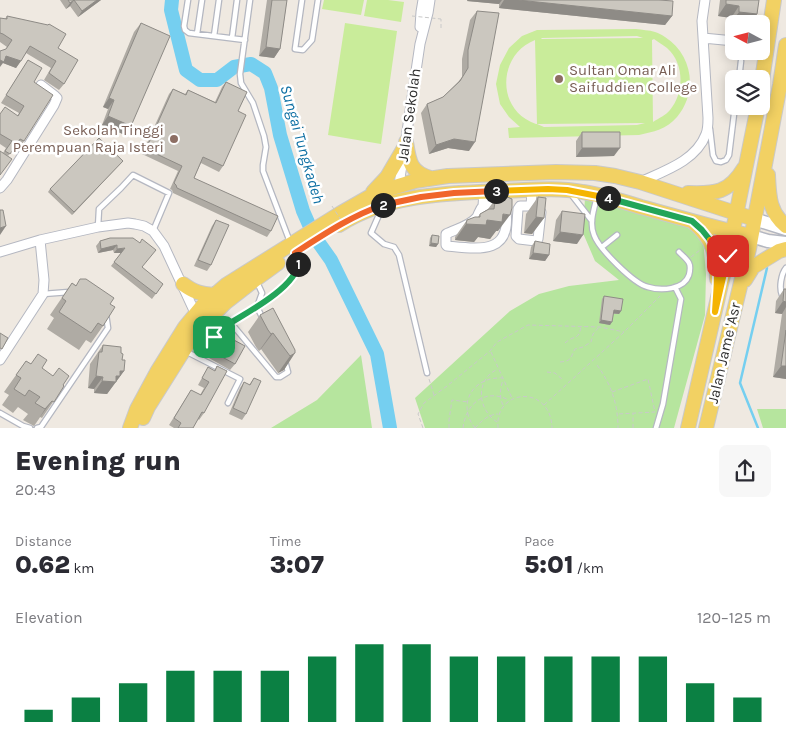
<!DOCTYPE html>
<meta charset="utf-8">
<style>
body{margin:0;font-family:Karla,sans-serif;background:#f7f7f7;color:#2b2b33;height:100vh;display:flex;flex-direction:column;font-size:19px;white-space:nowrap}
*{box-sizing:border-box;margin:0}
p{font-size:16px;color:#7c7c81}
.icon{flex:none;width:28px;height:28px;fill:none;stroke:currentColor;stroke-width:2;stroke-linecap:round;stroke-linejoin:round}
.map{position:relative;height:428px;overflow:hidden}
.panel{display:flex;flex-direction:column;background:#fff;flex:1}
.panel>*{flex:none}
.needle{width:32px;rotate:277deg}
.buttons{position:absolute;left:725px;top:15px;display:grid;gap:10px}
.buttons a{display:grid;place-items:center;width:45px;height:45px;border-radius:8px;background:#fff;box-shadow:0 2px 12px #0003;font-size:25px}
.pin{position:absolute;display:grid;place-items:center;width:42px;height:42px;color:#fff;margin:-21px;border-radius:10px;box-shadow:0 2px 8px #0006}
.km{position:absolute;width:25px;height:25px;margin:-12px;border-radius:50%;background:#222;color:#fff;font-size:14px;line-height:25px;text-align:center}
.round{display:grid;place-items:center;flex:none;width:52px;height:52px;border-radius:8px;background:#f7f7f7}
.headline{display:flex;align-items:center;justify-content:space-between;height:85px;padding:0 15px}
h1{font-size:28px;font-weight:800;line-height:38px}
.metrics{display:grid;grid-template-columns:repeat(3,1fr);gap:8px;height:85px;padding:5px 15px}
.metrics div{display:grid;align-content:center}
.metrics b{font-size:25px;font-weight:800}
.metrics small{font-size:14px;font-weight:400}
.metrics p{font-size:14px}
.chart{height:140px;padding:10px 15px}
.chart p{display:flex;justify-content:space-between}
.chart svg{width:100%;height:90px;margin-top:5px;stroke:#0b8043;stroke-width:6}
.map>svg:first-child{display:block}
.green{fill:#b6e59e}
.pitch{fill:#c9ec9a;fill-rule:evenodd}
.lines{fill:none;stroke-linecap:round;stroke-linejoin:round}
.stream{stroke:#75cff0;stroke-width:2.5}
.river{stroke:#75cff0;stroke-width:14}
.lane-casing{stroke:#b4b7c1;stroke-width:7}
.street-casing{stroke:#b4b7c1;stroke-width:11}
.secondary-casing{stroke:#b4b7c1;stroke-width:15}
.primary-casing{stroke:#c9c9c9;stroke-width:16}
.path{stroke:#c9c9c9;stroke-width:1;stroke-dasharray:4 2.5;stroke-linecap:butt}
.lane{stroke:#fff;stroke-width:4.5}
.street{stroke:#fff;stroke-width:9}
.secondary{stroke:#fff;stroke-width:12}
.primary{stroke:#f2d163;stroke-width:14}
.path-bridge{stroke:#c9c9c9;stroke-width:1;stroke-dasharray:4 2.5;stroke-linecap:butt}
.wall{fill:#afaba4}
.shaded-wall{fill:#8e8b86}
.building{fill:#cbc7bf;stroke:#8e8b86}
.split-1-casing{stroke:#fff;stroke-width:10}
.split-2-casing{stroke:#fff;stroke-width:10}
.split-3-casing{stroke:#fff;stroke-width:10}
.split-4-casing{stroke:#fff;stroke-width:10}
.split-5-casing{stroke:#fff;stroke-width:10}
.split-6-casing{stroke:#fff;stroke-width:10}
.split-1{stroke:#22a559;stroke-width:6}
.split-2{stroke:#f0652b;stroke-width:6}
.split-3{stroke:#f0652b;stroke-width:6}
.split-4{stroke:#f5b400;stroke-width:6}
.split-5{stroke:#22a559;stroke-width:6}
.split-6{stroke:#f5b400;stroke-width:6}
.education-dot{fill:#8d6e63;stroke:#fff;stroke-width:2}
.labels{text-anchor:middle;stroke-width:5;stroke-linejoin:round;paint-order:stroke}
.education-label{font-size:15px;fill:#785e54;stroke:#fff;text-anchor:start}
.street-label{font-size:15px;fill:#2e2e2e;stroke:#fff}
.water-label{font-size:16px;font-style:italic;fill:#0d6fa3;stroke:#fff}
</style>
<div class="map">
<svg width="786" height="428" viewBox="0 0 786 428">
<rect width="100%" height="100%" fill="#efe9e1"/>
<path class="green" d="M585 197 676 219 703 239 706 274 705 315 674 428H425L415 398 510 311 539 294 569 286 619 280 595 261 583 233Z
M361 355 372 428H271L317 400Z
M757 409H786V428H763Z"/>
<path class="pitch" d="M324 0H364L361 15 322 9Z
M367 0H388L404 2 401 22 364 16Z
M345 23 397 31 381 144 328 135Z
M636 29C642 30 649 30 655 32 659 33 662 35 665 37 693 55 698 92 677 117 667 129 653 132 639 135L509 138 508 128 520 127 509 117 500 104 496 84 500 65 509 48 522 36 537 30ZM637 36 643 38 541 39 542 38ZM654 39C658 42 663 45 667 48 685 64 684 93 670 110 666 115 659 118 653 122L652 40ZM535 40 537 124H536C496 111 497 55 535 40ZM645 123 637 125 544 127 537 124Z"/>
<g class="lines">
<path class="stream" d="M758 428 740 383 767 268"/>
<path class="river" d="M172 0 171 10 186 70 200 80H217L234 67 251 64 265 73 271 88 280 135 303 211 314 236 331 260 377 354 390 428"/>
<g class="lane-casing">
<path id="lane" d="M188 0 184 26 185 30 189 33 245 40
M250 0 240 74 241 83 253 103 264 136 266 147 263 165V171L290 242
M302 0 295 49 303 50 312 40 318 0
M197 34 202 0
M214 36 219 0
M232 38 237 0
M739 79 741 61
M710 129 713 155 716 161 721 162 726 160 729 155 735 106
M571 194 592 221
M597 197C594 209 589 223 594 235 599 249 634 284 648 287 661 291 684 290 689 275 690 271 691 267 689 263 687 259 682 255 679 252
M382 208 371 233 384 244 394 247 399 255 427 373
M98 227 99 209 121 188 133 175 169 193 153 231
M602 247 617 235
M786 268C781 274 779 288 782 295L786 296
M256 280 262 293 257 307 263 319
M43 294 69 292
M231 323 276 377H280L288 372 285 361
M195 335 205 342C214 336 222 330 230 324 248 311 288 291 297 271 299 265 298 259 295 253
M185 351 240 379 228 403
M0 413 23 426 30 428
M37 428 41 427 108 328 106 314
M656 428 663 404 681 299 675 287"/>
</g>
<g class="street-casing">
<path id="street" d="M420 27 421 12 423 0
M703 38 734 41
M640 182C664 171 696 161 706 134 708 129 708 123 708 118L702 21 705 0
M399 185 420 44 428 13 430 0
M0 188 7 180 54 105 57 98 54 95 41 85
M483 206H495L506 212C511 255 478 249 447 246L446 245V234C456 229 470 226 477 217 479 213 480 209 483 206L484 191
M531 206 539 209 541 212 538 239 536 241 519 239 516 236 518 209 520 206H531L532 190
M0 252 40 240 98 227 128 223 135 224 144 226 153 231 164 246 197 317
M0 360 43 294 44 280 40 240"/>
</g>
<g class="secondary-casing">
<path id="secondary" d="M754 219 786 229
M751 236 768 241 786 243"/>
</g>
<g class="primary-casing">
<path id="primary" d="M761 87 774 0
M406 142C409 161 410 172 430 178
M768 175C769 196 769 212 786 226
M373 192 387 177 404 148
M688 193C715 194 729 193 744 168
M694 223C713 239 717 255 717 279
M339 225C387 194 448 193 503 191 530 190 556 187 583 192 602 195 622 201 641 207 678 217 714 228 751 236
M745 280 753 267 779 251 786 249
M183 284C194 292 200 294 214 295
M143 418 148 407 194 334 225 303 256 279 278 263
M130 428 137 409 157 372 185 327 204 304 226 285 341 213 369 197 382 191 415 181 448 176 556 172 595 173 615 176 640 182 754 219
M688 428 730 245 758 106
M706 428 749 249 780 85 786 45"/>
</g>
<path class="path" d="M441 28V19
M691 257 700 250
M565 343C575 334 579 341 581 326
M491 352 512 398
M560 362C572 361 570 358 575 349L583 347 591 342 593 334 599 327
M597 365C611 384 618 404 618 428
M547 372 555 373 563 380
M429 379 434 395
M612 392 648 379 655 412 618 414
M503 405C499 397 500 389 503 380
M544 405 624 332 660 296
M497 422C477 409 475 379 498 369
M423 428 418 414 424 403 447 386 490 351 497 342 528 325 600 327 624 332
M449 428V420L452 400 468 402
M463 428C466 403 485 388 509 400
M475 428C456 404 473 376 503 378
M475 428C481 421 489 414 498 414
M498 428C494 388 551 384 552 428
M633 428V414"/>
<use href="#lane" class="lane"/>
<use href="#street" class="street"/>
<use href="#secondary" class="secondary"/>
<use href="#primary" class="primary"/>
<path class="path-bridge" d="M412 16 441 19
M332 206 346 228"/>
</g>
<path class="wall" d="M60 0H101L78 17 70 6 66 9Z
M267 0H287L280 49 274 58 259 56Z
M467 0H659L672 16 665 25 499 8V4L467 1Z
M720 0H759L757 14 750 24H730L731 18 718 16Z
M477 11 469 151 448 148 429 154 421 113 427 104 443 97 458 82 462 77V59L470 20Z
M7 16 58 48 64 84 59 90 44 80 51 68 26 53 16 68 3 63 6 49 7 47 0 42V18L5 19Z
M141 23 131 126 125 135 102 125 108 109 103 107 134 32Z
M28 60 34 82 24 141 19 148 15 146 8 156 3 153 6 148 0 144V114L17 116 19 113 1 103Z
M226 82 238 111 223 166 219 172 201 163 194 178 271 231 267 237 173 193 172 190 170 189 178 171 142 154 169 94 173 89 185 94 188 90 215 102 222 87Z
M582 132 614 156 576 157V141Z
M123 161 72 215 48 192 50 189Z
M498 196V231H496L490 239 478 237 474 242 455 240V237L467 220 478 217 480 214 488 209Z
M538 197 544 218 532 234 524 233 526 214Z
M562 211 577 244 553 241 556 220Z
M216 220 211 265 207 271 194 266 212 226Z
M432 235 438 244 436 247 429 246 430 238Z
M110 238 142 268 163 284 152 299 111 266 121 253H114L113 250 98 253 96 246 100 241Z
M535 241 549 255 545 261 529 259 531 247Z
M72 283 110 304 103 326 91 343 86 340 79 350 47 329 54 318 50 315Z
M784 289H786V379L773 377 782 314 775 313 776 301Z
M604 296 621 311 619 314H613L610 325 599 323 602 299Z
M260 315 295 350 284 370 278 373 261 349 259 351 256 347 248 332Z
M222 338 235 364 230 370 209 358Z
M103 345 121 353 124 371 107 394 94 393V389L88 388 90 364Z
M26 361 31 364 42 368 64 386 42 418 40 417 34 426 23 420 28 414 18 407 13 413 2 405 9 395 4 392Z
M217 366 204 413 199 420 198 419 193 428H174L169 425 191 390 200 395 204 388 198 385 208 367 214 371Z
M254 378 246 414 242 420 229 414 240 388 244 382 249 385Z"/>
<path class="shaded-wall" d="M74 0 70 6 66 9 70 3Z
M97 0H101L78 17 82 11Z
M468 0H502L499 4 467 1Z
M504 0H518L672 16 665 25 499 8Z
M726 4 739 6 731 18 718 16Z
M739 12 757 14 750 24H730Z
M266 47 280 49 274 58 259 56Z
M6 56 21 61 16 68 3 63 0 67V60Z
M109 98 114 100 108 109 103 107Z
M108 116 131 126 125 135 102 125Z
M454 139 475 142 469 151 448 148 429 154 436 145Z
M582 148H620L614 156 576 157Z
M123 161 120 164 72 215 74 212Z
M503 214 510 215 498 231H496L490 239 478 237 474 242 455 240 466 224 487 220Z
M536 217 544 218 532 234 524 233Z
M6 226 0 235V228Z
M560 232 583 235 577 244 553 241Z
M431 243 438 244 436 247 429 246Z
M117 245 113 250 98 253 101 249Z
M125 248 122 253H114L117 249Z
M533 253 549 255 545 261 529 259Z
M783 301 786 302V307L782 314 775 313Z
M614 310 621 311 619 314 612 313Z
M601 320 612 322 610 325 599 323Z
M273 333 261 349 259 351 271 334Z
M295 353 284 370 278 373 290 356Z
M781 366H786V379L773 377Z
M120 371H124L107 394 94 393 102 381Z
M96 376 103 377 94 389 88 388Z
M52 401 40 417 34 426 45 409Z"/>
<path class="building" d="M68 0H97L82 11 74 0 70 3Z
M272 0H287L280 49 266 47Z
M518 0H659L673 1 672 16Z
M726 0H759L757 14 739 12V6L726 4Z
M477 11 499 13 475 142 454 139 436 145 427 104 443 97 460 81 468 68V50Z
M7 16 48 25 49 24 66 34 58 48 78 60 64 84 49 73 56 61 30 46 21 61 6 56 4 62 0 60V51L6 49 12 40 3 34 0 33V18L7 19Z
M141 23 170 36 131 126 108 116 114 100 109 98Z
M28 60 42 68 34 82 53 95 24 141 20 139 10 154 5 151 12 141 0 134V114L5 107 18 116 24 106 6 95Z
M226 82 247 92 238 111 246 115 223 166 203 157 194 178 278 216 271 231 177 188 176 185 174 183 182 166 146 149 173 89 186 95 188 90 216 103Z
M582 132H620V148H582Z
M99 138 123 161 74 212 50 189Z
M0 151 12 159 0 175Z
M498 196H505L512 199V208L510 215 503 214 502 222 487 220 486 225 466 224 467 220 475 217H480V214L489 209H494L495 202Z
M538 197 546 198 544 218 536 217Z
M0 210H3L6 226 0 228Z
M562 211 585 214 583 235 560 232Z
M216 220 229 225 211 265 198 260Z
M432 235 439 236 438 244 431 243Z
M110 238H133L140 243 142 239 156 250 142 267 163 284 156 294 114 262 125 248 117 249V245L101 249 100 241Z
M535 241 550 244 549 255 533 253Z
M80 279H86L114 298 110 304 115 307 103 326 98 323 91 333 59 312 66 301 62 298 72 283 76 286Z
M784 289H786V302L783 301Z
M604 296 623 299 621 311 614 310 612 322 601 320Z
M273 308 295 350V353L290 356 273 333 271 334 268 330 260 315Z
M786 330V366H781Z
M0 333 8 338 2 349 0 348Z
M222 338 230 342 232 339 245 346 235 364 213 352Z
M103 345 121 347V353L123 354 122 360H125L124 371H120V376H116V382L102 381 103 377 96 376 99 352H102Z
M38 354 47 360 42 368 53 376 59 368 69 376 63 385 64 386 54 402 52 401 45 409 35 403 40 397 29 390 25 396 14 389 21 378 16 375 26 361 31 364Z
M217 366 227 371 204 413 202 412 193 428H178L181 423 174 418 191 390 201 395 209 382 202 378 208 367 215 371Z
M254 378 261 381 246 414 233 408 244 382 250 385Z"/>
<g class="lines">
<g class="split-1-casing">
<path id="split-1" d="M214 337C220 332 226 327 232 322 250 311 296 286 298 264"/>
</g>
<g class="split-2-casing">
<path id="split-2" d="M298 264V260L295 253C323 235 351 216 383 205"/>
</g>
<g class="split-3-casing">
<path id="split-3" d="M383 205 421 197 454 193 496 191"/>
</g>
<g class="split-4-casing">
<path id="split-4" d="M496 191 548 189 567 190 608 198"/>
</g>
<g class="split-5-casing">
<path id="split-5" d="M608 198 692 221 702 230 710 240"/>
</g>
<g class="split-6-casing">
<path id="split-6" d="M710 240C721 262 716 289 715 312L728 256"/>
</g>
<use href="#split-1" class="split-1"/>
<use href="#split-2" class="split-2"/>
<use href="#split-3" class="split-3"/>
<use href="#split-4" class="split-4"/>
<use href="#split-5" class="split-5"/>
<use href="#split-6" class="split-6"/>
</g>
<g class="education-dot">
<circle cx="559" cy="79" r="5"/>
<circle cx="174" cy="139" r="5"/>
</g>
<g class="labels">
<g class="education-label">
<text x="569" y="75">Sultan Omar Ali<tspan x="569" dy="17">Saifuddien College</tspan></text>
<text x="164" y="135" text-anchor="end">Sekolah Tinggi<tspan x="164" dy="17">Perempuan Raja Isteri</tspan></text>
</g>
<g class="street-label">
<text transform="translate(409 115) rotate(-82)" y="5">Jalan Sekolah</text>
<text transform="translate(724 353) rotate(-77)" y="5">Jalan Jame 'Asr</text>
</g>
<g class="water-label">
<text transform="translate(303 144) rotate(74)" y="6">Sungai Tungkadeh</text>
</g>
</g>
</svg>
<div class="buttons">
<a><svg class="needle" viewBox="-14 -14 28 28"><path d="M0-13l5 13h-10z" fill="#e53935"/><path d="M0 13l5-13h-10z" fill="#7c7c81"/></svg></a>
<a><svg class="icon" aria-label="layers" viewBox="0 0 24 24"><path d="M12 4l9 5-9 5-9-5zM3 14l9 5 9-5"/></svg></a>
</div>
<div class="pin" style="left:214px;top:337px;background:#1e9e55"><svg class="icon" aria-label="arrive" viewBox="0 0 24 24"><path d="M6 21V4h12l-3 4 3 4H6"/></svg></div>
<div class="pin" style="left:728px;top:256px;background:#d93025"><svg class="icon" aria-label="check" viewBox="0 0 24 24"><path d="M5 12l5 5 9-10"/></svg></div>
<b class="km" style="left:298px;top:264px">1</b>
<b class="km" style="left:383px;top:205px">2</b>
<b class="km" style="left:496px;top:191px">3</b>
<b class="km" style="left:608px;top:198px">4</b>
</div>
<section class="panel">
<div class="headline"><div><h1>Evening run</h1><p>20:43</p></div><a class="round"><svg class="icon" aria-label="share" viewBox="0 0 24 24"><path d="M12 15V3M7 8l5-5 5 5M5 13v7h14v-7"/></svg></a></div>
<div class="metrics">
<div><p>Distance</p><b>0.62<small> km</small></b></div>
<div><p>Time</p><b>3:07</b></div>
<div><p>Pace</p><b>5:01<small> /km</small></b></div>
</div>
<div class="chart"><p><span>Elevation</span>120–125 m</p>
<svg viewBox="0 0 160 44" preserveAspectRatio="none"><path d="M5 44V38M15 44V32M25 44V25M35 44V19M45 44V19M55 44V19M65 44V12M75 44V6M85 44V6M95 44V12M105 44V12M115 44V12M125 44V12M135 44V12M145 44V25M155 44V32"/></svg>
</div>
</section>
